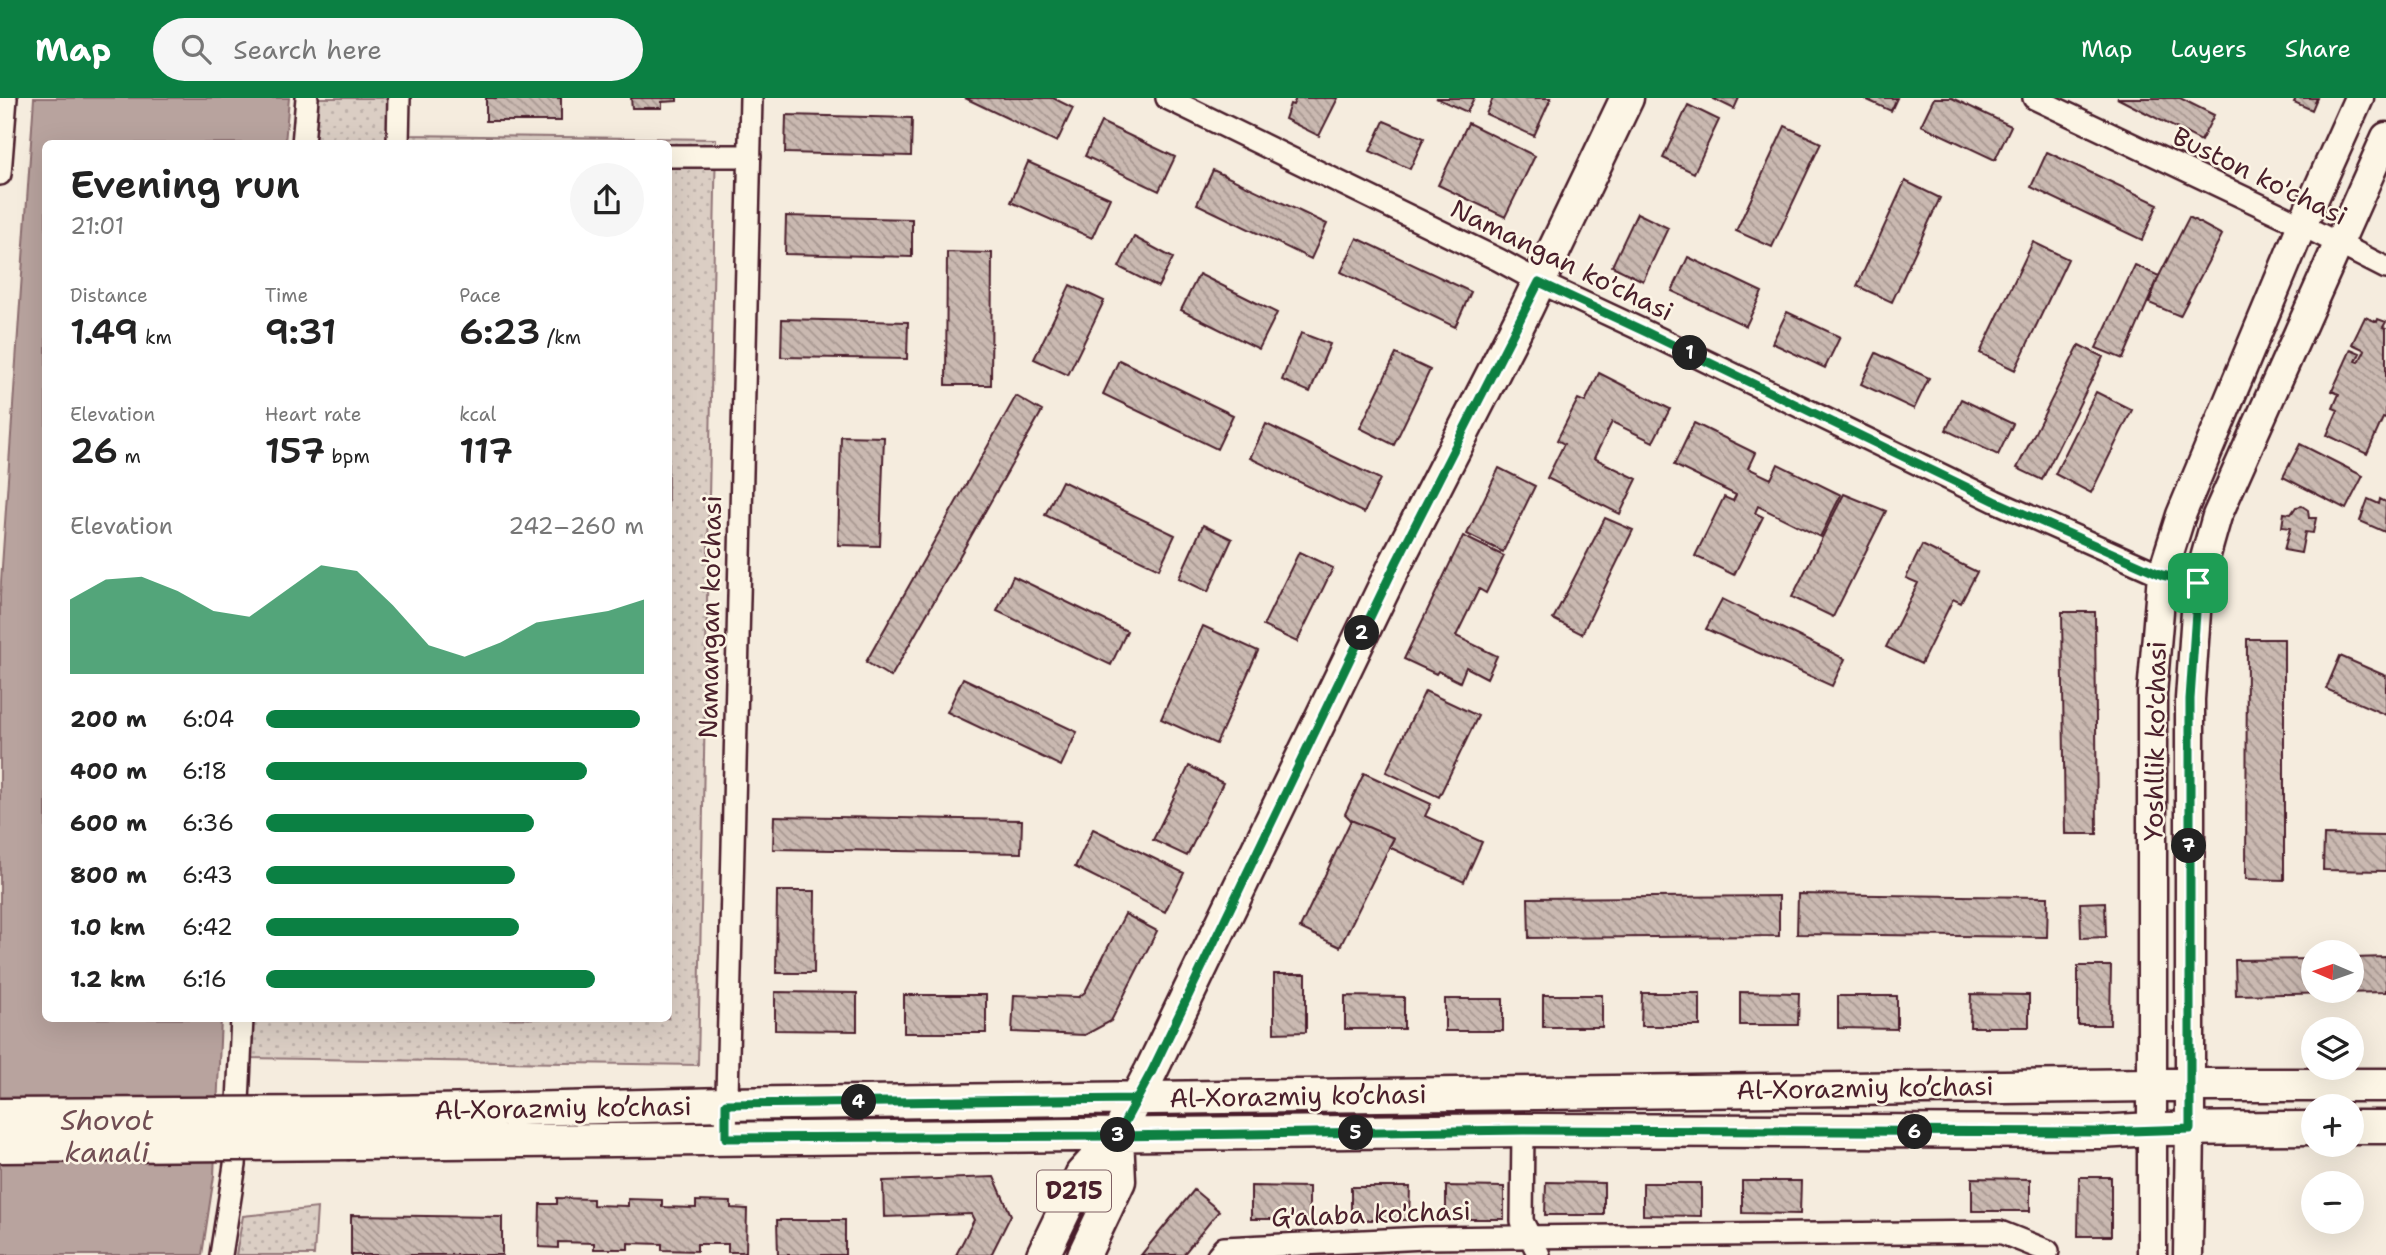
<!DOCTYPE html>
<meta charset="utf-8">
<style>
body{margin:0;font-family:"Shantell Sans",sans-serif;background:#f6f6f6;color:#222;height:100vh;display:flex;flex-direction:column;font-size:26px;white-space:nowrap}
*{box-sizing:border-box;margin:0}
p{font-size:23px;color:#767676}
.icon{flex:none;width:38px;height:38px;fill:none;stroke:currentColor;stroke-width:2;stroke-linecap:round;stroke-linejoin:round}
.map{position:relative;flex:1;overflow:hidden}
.side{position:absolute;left:42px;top:42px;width:630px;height:882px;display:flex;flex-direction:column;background:#fff;border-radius:10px;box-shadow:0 7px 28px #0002}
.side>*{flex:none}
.needle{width:46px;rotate:272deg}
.tools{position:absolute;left:2301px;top:842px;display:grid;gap:14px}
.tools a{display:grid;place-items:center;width:63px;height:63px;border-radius:50%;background:#fff;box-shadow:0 7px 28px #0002;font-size:35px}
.pin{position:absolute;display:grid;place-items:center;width:60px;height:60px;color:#fff;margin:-30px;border-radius:14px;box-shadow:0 4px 10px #0006}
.km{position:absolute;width:35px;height:35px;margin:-18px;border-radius:50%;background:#222;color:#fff;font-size:19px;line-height:35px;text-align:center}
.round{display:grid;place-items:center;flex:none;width:74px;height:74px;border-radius:37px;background:#f6f6f6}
.overview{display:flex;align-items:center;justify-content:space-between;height:119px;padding:0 28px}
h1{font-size:38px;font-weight:600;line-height:52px}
.stats{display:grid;grid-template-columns:repeat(3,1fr);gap:10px;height:119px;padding:7px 28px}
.stats div{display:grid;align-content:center}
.stats b{font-size:35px;font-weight:600}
.stats small{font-size:19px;font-weight:400}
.stats p{font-size:19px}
.chart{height:196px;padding:14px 28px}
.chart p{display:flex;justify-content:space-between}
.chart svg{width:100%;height:126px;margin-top:7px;fill:#0b8043;opacity:.7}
ul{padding:0 28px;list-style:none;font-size:23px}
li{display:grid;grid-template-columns:112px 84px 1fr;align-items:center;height:52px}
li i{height:18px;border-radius:9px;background:#0b8043}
header{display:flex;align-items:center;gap:42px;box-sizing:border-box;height:98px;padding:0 35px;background:#0b8043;color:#fff}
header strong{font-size:33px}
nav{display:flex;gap:38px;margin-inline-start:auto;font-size:24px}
.search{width:490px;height:63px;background:#f6f6f6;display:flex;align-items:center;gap:18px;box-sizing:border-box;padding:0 24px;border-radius:38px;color:#767676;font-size:26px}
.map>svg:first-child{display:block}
.park{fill:url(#park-dots);stroke:#927678;stroke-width:2}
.water{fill:#b8a39e;stroke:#8c6e70;stroke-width:2}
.building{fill:url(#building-back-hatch);stroke:#4a1f2b;stroke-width:2}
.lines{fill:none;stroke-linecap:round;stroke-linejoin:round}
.street-casing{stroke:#4a1f2b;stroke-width:26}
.secondary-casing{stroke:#4a1f2b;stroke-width:33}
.primary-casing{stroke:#4a1f2b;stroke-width:37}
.street{stroke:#fcf5e5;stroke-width:21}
.secondary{stroke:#fcf5e5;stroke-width:28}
.primary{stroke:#fcf5e5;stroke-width:32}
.primary-bridge-casing{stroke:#4a1f2b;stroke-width:37;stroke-linecap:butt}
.primary-bridge{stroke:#fcf5e5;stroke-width:32}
.route-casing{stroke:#fff;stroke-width:14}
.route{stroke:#0b8043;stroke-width:9}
.labels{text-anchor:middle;stroke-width:5;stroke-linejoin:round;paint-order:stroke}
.shield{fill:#fcf5e5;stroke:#7f5f63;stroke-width:2}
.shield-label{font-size:24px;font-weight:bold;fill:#4a1f2b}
.street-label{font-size:26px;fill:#4a1f2b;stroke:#fcf5e5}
.water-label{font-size:28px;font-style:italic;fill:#704d53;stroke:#fcf5e5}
</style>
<header>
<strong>Map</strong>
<div class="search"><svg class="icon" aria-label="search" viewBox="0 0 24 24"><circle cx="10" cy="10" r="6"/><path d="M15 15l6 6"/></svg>Search here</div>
<nav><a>Map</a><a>Layers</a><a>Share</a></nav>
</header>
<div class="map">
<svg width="2386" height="1157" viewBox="0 0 2386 1157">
<defs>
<pattern id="park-dots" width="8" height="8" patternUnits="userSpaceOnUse" patternTransform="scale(1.75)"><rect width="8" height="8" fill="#dbcec4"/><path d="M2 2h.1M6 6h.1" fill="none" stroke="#bdb0a9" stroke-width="1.8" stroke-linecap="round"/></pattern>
<pattern id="building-back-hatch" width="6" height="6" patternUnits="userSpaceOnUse" patternTransform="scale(1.75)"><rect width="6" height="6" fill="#cab9b1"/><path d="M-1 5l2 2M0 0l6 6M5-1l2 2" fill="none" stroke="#a69690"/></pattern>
</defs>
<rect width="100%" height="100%" fill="#f5ecde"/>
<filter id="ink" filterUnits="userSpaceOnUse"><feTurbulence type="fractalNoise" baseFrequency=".0143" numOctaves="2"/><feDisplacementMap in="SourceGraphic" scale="14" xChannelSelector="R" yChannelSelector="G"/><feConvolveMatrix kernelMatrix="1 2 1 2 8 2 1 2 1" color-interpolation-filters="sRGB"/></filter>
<g filter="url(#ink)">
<path class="park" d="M314 0H406V37L716 41 698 967 243 960 246 921 668 920V46L310 45Z
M317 1110 314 1157H236L243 1118Z"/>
<path class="water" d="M34 0H289L285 45 46 46V920L221 921 214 1078 202 1157H0V498Z"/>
<path class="building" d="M486 0H561V23H486Z
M631 0H677V3L662 4V10H632Z
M965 0H1053L1073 10 1057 44Z
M1296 0H1338L1319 38 1285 21 1290 6 1293 7Z
M1436 0H1474L1467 14Z
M1493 0H1551L1534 38 1486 16Z
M1712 0H1739L1734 11Z
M1863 0H1897L1891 13Z
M1934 0H1952L2011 28 1995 62 1921 27Z
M2117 0H2180L2214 17 2201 43Z
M2296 0H2317L2312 12 2294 4Z
M1688 7 1719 22 1694 75 1663 60Z
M786 17 912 20 911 58 785 55Z
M1384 23 1424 40 1410 71 1370 53Z
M1101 24 1175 59 1159 93 1085 58Z
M1468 25 1535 58 1505 119 1438 87Z
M1785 28 1821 45 1772 149 1736 133Z
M2047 54 2158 106 2142 142 2031 89Z
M1028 64 1110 100 1092 140 1011 104Z
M1213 72 1327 126 1311 161 1197 106Z
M1905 83 1940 100 1892 204 1857 188Z
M1637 115 1668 130 1643 183 1612 168Z
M786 118 912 121V159L785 156Z
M2189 119 2222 137 2180 218 2149 205 2159 178Z
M1134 139 1173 160 1158 189 1119 169Z
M1357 140 1471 194 1455 229 1341 174Z
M2033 144 2068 161 2015 272 1980 255Z
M947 154 992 155 991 287H946Z
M1688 159 1762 194 1746 228 1672 193Z
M2135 167 2159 178 2123 261 2096 250Z
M1199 176 1277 215 1259 251 1181 212Z
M1070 187 1104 203 1068 277 1034 261Z
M1787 214 1840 239 1825 270 1772 245Z
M2365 219 2377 224 2378 221 2386 224 2383 229 2386 230V321L2383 320 2367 356 2327 337 2338 312 2333 310 2339 296 2332 293 2351 251 2360 255 2356 263 2359 264 2365 252 2352 246Z
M782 221 908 224 907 261 781 259Z
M1301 235 1330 246 1310 294 1282 282Z
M2079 247 2103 259 2042 382 2017 370Z
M1876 255 1929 280 1914 311 1861 286Z
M1396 256 1430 272 1394 347 1360 330Z
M1119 262 1233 317 1217 351 1103 296Z
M1599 275 1670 311 1653 344 1612 324 1594 360 1637 381 1620 416 1547 380 1564 346 1557 342 1578 301 1585 304Z
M2096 294 2132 312 2091 395 2055 376Z
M1016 298 1042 313 891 579 866 564Z
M1961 301 2013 326 1998 357 1946 332Z
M1694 325 1755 355 1748 370 1771 381 1778 366 1841 397 1820 439 1758 408 1755 415 1763 419 1734 477 1695 458 1724 399 1733 403 1736 397 1674 367Z
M1266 326 1380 381 1364 415 1250 360Z
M841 338 884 339 880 448 838 447Z
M2300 346 2363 378 2346 411 2283 379Z
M1499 370 1535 388 1503 454 1467 436Z
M1062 383 1175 437 1159 471 1045 417Z
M1844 396 1886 413 1833 519 1792 499Z
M2368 401 2379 406 2380 401 2386 404 2385 434 2360 423Z
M2302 408 2308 412 2309 420H2316L2313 435 2305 434 2301 455 2284 452 2290 430 2282 429 2284 415 2291 416 2296 409Z
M1605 420 1633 432 1582 536 1553 521Z
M1203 427 1232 441 1208 494 1179 480Z
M1463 438 1504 458 1486 495 1479 491 1456 538 1497 558 1487 580 1466 569 1460 584 1438 573 1436 576 1404 561Z
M1922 447 1977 474 1961 505 1953 501 1921 566 1886 549 1918 485 1906 480Z
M1299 454 1333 470 1297 544 1263 528Z
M1013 478 1127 533 1111 567 997 513Z
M1722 501 1845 561 1832 588 1706 531Z
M2062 514H2095L2097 736H2065Z
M1203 528 1258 553 1216 646 1161 621Z
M2247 541H2284V782L2246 781Z
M2340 558 2386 578V617L2326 591Z
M963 580 1077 634 1061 668 947 614Z
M1425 593 1478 618 1439 699 1386 674Z
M1189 668 1223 685 1187 758 1153 742Z
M1364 675 1431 706 1425 718 1482 744 1464 784 1389 749 1394 740 1351 722 1345 716Z
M774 718 1022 722 1021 755 773 751Z
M1351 722 1394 740 1340 849 1300 830Z
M1093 731 1184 775 1165 814 1075 769Z
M2324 737 2386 738V773L2323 772Z
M777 793H815L814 875H776Z
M1798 796 2048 799 2047 839 1797 836Z
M1779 798V838L1529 840 1528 800Z
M2105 804 2106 839 2081 840 2080 805Z
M1125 816 1157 833 1111 923 1085 937 1012 934 1014 897 1079 899 1085 894Z
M2386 859V894L2236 897 2235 862 2314 861V892H2352V860Z
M2078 868H2111L2110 927H2078Z
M1274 876H1306V934L1274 935Z
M775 894 857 895V933L775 932Z
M1740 894 1799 895 1798 927H1740Z
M1642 895H1700V928H1641Z
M1971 896 2029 897V929H1970Z
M904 897H986V935H904Z
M1543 897H1602V929H1543Z
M1345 898 1404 899V931H1345Z
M1838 898H1897V931L1838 930Z
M1445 901H1503V933H1445Z
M994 1079 1011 1117 991 1157H956L974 1122 971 1116 884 1119 883 1083Z
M2079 1079H2111V1138H2078Z
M1972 1080 2030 1081V1113H1972Z
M1742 1083H1801L1800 1116 1742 1115Z
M1546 1084 1604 1085V1117H1545Z
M1643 1085H1701V1118L1643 1117Z
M1251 1088 1309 1089V1121H1251Z
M1446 1088 1504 1089V1121H1446Z
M1351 1089H1410L1409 1122H1351Z
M1194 1092 1219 1113 1183 1157H1141Z
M557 1100 593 1101V1107L628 1108V1101L662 1102V1109L696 1110V1103L731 1104V1110L747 1111 746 1154H728V1146H697V1153L662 1152V1146L628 1145V1151H594V1145L558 1144V1150L539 1149 540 1106H557Z
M351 1117 502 1119V1157H351Z
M777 1122H845V1157H778Z"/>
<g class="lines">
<g class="street-casing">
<path id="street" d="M1167 0 1499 162 1539 184 1646 234 1995 403 2162 477 2198 485
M2034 0 2302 127 2386 170
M303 46 307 0
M398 46 399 0
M668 58H750
M0 76 6 0
M1523 1032 1522 1123 1539 1157
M726 1040 751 0
M221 1157 235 1067 242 920
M1218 1157 1224 1150 1425 1140 2000 1134 2048 1153"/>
</g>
<g class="secondary-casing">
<path id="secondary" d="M2152 1157V596L2162 477 2181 417 2302 127 2359 0
M2188 1157 2190 1031V601L2198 485 2217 418 2386 39"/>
</g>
<g class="primary-casing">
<path id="primary" d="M351 1015 726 1006 1223 999 2150 987H2386
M2352 1029H2386
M350 1045 1523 1032 2100 1034 2152 1031 2314 1030
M1043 1157 1082 1076 1117 1038 1151 973 1397 463 1526 211 1627 0
M1084 1157 1119 1083 1117 1038"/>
</g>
<use href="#street" class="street"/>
<use href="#secondary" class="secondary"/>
<use href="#primary" class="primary"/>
<g class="primary-bridge-casing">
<path id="primary-bridge" d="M0 1017 351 1015
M0 1048 350 1045"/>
</g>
<use href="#primary-bridge" class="primary-bridge"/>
</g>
</g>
<g class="lines" filter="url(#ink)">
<g class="route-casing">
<path id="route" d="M2198 485 2162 477 1995 403 1646 234 1539 184 1397 463 1152 973 1117 1038 726 1040V1006L1137 1001 1117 1038 1523 1032 2100 1034 2190 1031V601L2198 485"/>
</g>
<use href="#route" class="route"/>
</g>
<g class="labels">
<rect class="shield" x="1037" y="1072.5" width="74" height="41" rx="5"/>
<g class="shield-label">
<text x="1074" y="1101">D215</text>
</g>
<g class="street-label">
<text transform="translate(2260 78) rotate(26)" y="9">Buston ko'chasi</text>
<text transform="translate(1562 162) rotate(26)" y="9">Namangan ko'chasi</text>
<text transform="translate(710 519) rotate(-89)" y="9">Namangan ko'chasi</text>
<text transform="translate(2155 643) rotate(-89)" y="9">Yoshllik ko'chasi</text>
<text transform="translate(1865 990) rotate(-1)" y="9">Al-Xorazmiy ko’chasi</text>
<text transform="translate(1298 998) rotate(-1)" y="9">Al-Xorazmiy ko’chasi</text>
<text transform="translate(563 1010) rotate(-1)" y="9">Al-Xorazmiy ko’chasi</text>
<text transform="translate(1371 1116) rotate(-2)" y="9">G'alaba ko'chasi</text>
</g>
<g class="water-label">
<text x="107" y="1032">Shovot<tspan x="107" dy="32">kanali</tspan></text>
</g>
</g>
</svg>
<div class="tools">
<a><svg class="needle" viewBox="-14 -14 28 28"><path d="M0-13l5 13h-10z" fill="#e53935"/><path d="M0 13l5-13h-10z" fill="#767676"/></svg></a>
<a><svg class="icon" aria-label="layers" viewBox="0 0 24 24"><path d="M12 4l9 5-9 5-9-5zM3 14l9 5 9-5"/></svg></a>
<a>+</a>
<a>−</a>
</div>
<div class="pin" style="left:2198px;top:485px;background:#1e9e55"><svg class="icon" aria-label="arrive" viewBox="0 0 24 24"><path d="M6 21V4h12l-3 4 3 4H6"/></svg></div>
<b class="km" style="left:1690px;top:255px">1</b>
<b class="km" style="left:1362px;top:535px">2</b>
<b class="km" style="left:1118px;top:1037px">3</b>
<b class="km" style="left:859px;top:1004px">4</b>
<b class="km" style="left:1356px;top:1035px">5</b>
<b class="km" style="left:1915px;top:1034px">6</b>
<b class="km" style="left:2189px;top:748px">7</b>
<section class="side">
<div class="overview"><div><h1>Evening run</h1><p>21:01</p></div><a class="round"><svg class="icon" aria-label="share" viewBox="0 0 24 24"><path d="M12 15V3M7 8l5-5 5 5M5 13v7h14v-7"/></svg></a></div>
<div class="stats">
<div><p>Distance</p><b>1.49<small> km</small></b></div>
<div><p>Time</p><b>9:31</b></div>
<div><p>Pace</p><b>6:23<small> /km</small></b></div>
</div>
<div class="stats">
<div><p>Elevation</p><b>26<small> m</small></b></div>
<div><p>Heart rate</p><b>157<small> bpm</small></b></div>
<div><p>kcal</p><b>117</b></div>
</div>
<div class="chart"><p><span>Elevation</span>242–260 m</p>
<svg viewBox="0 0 160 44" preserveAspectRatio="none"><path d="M0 44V18L10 11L20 10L30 15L40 22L50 24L60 15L70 6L80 8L90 20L100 34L110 38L120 33L130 26L140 24L150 22L160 18V44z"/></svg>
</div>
<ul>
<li><b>200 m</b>6:04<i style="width:99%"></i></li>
<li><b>400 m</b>6:18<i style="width:85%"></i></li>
<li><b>600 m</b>6:36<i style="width:71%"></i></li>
<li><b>800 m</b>6:43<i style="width:66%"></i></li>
<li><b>1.0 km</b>6:42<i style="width:67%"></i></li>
<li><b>1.2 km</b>6:16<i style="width:87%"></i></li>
</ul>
</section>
</div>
